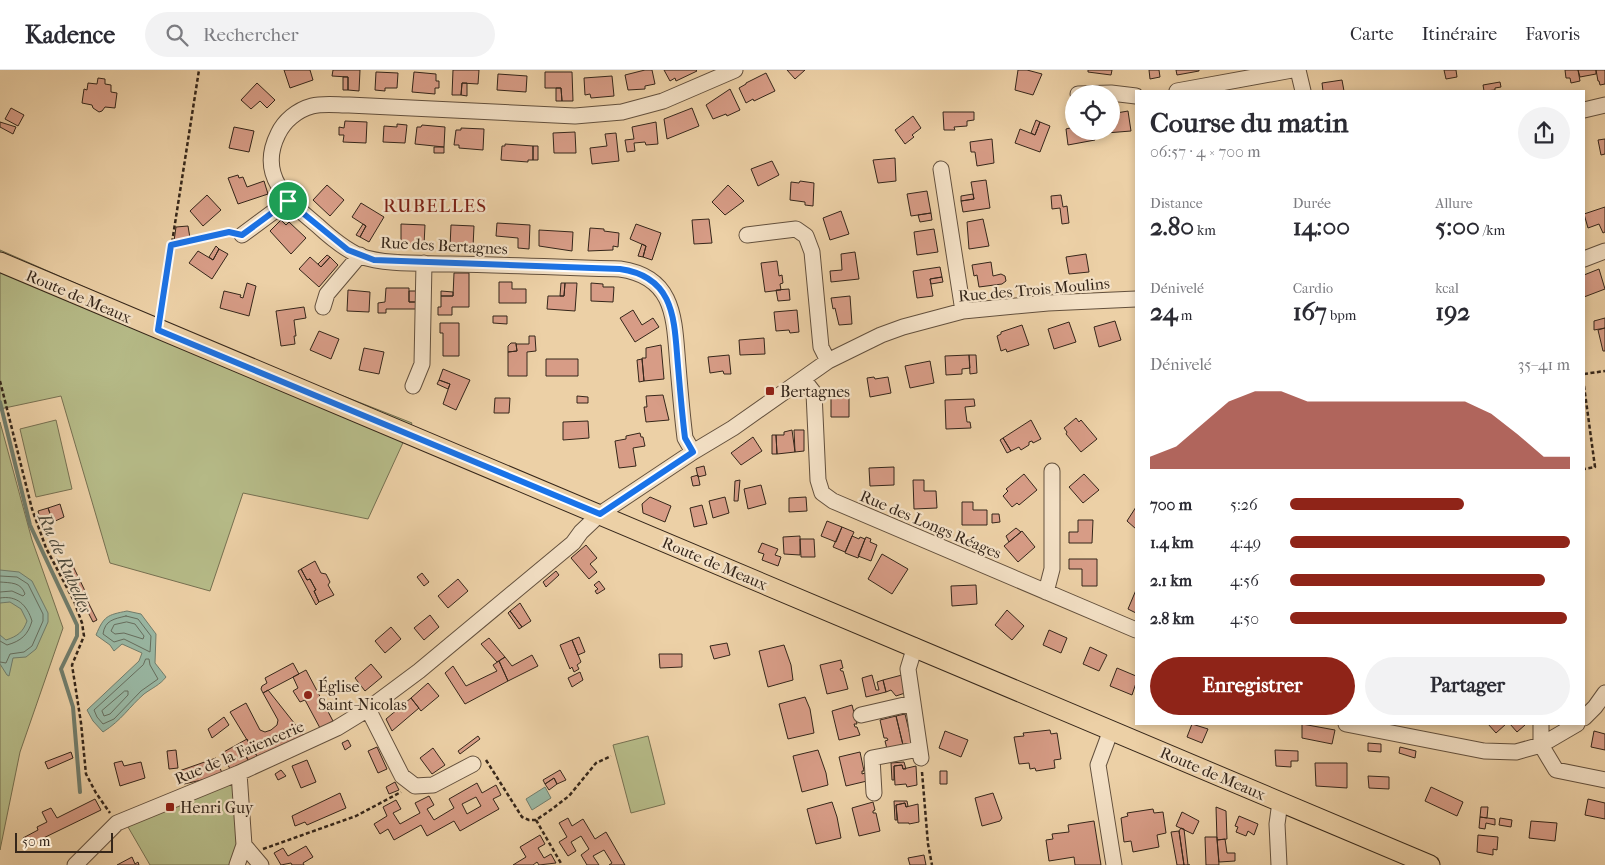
<!DOCTYPE html>
<html lang="fr">
<meta charset="utf-8">
<style>
body{margin:0;font-family:"IM FELL French Canon",serif;background:#f2f2f3;color:#2b2b33;height:100vh;display:flex;flex-direction:column;font-size:19px;white-space:nowrap}
*{box-sizing:border-box;margin:0}
p{font-size:16px;color:#7c7c81}
.icon{flex:none;width:28px;height:28px;fill:none;stroke:currentColor;stroke-width:2;stroke-linecap:round;stroke-linejoin:round}
.map{position:relative;flex:1;overflow:hidden}
.details{position:absolute;left:1135px;top:20px;width:450px;height:635px;display:flex;flex-direction:column;background:#fff;border-radius:0px;box-shadow:0 2px 8px #0003}
.details>*{flex:none}
.fabs{position:absolute;left:1065px;top:15px;display:grid;gap:10px}
.fabs a{display:grid;place-items:center;width:55px;height:55px;border-radius:50%;background:#fff;box-shadow:0 2px 8px #0003;font-size:25px}
.scale{position:absolute;left:15px;bottom:12px;width:98px;box-sizing:border-box;padding-left:5px;border:2px solid #35261a;border-top:0;font-size:14px;line-height:18px;white-space:nowrap;color:#35261a;-webkit-text-stroke:4px #f3e0c5;paint-order:stroke}
.pin{position:absolute;display:grid;place-items:center;width:42px;height:42px;color:#fff;margin:-21px;border:2px solid #fff;border-radius:50%;box-shadow:0 1px 5px #0007}
.round{display:grid;place-items:center;flex:none;width:52px;height:52px;border-radius:26px;background:#f2f2f3}
.summary{display:flex;align-items:center;justify-content:space-between;height:85px;padding:0 15px}
h1{font-size:28px;font-weight:800;line-height:38px}
.metrics{display:grid;grid-template-columns:repeat(3,1fr);gap:8px;height:85px;padding:5px 15px}
.metrics div{display:grid;align-content:center}
.metrics b{font-size:25px;font-weight:800}
.metrics small{font-size:14px;font-weight:400}
.metrics p{font-size:14px}
.chart{height:140px;padding:10px 15px}
.chart p{display:flex;justify-content:space-between}
.chart svg{width:100%;height:90px;margin-top:5px;fill:#8f2418;opacity:.7}
.cta{display:flex;gap:10px;margin-top:auto;padding:10px 15px}
.cta a{flex:1;height:58px;border-radius:30px;background:#8f2418;color:#fff;font-size:20px;font-weight:800;line-height:58px;text-align:center}
.cta a+a{background:#f2f2f3;color:#2b2b33}
ul{padding:0 15px;list-style:none;font-size:16px}
li{display:grid;grid-template-columns:80px 60px 1fr;align-items:center;height:38px}
li i{height:12px;border-radius:6px;background:#8f2418}
header{display:flex;align-items:center;gap:30px;box-sizing:border-box;height:70px;padding:0 25px;background:#fff;border-bottom:1px solid #e1e1e2}
header strong{font-size:24px}
nav{display:flex;gap:28px;margin-inline-start:auto;font-size:18px}
.search{width:350px;height:45px;background:#f2f2f3;display:flex;align-items:center;gap:12px;box-sizing:border-box;padding:0 18px;border-radius:28px;color:#7c7c81;font-size:19px}
.map>svg:first-child{display:block}
.green{fill:#b6bb88;stroke:#767051}
.water{fill:#99b7a3;stroke:#717d6c}
.lines{fill:none;stroke-linecap:round;stroke-linejoin:round}
.shore{stroke:#676e5e;stroke-width:1}
.stream{stroke:#717d6c;stroke-width:4}
.building{fill:#d79c86;stroke:#35261a;fill-rule:evenodd}
.minor-casing{stroke:#63503d;stroke-width:17}
.major-casing{stroke:#35261a;stroke-width:21}
.path{stroke:#35261a;stroke-width:2.5;stroke-dasharray:4 2.5;stroke-linecap:butt}
.minor{stroke:#f3e0c5;stroke-width:15}
.major{stroke:#ecd0a6;stroke-width:19}
.route-casing{stroke:#fff;stroke-width:10}
.route{stroke:#1a73e8;stroke-width:6}
.poi-dot{fill:#8f2418;stroke:#f3e0c5;stroke-width:2}
.labels{text-anchor:middle;stroke-width:4.5;stroke-linejoin:round;paint-order:stroke}
.street-label{font-size:16px;fill:#35261a;stroke:#f3e0c5}
.poi-label{font-size:16px;fill:#35261a;stroke:#f3e0c5;text-anchor:start}
.water-label{font-size:18px;font-style:italic;fill:#4e4a3c;stroke:#f3e0c5}
.quarter-label{font-size:19px;letter-spacing:1px;fill:#7a1f14;stroke:#f3e0c5}
</style>
<header>
<strong>Kadence</strong>
<div class="search"><svg class="icon" aria-label="search" viewBox="0 0 24 24"><circle cx="10" cy="10" r="6"/><path d="M15 15l6 6"/></svg>Rechercher</div>
<nav><a>Carte</a><a>Itinéraire</a><a>Favoris</a></nav>
</header>
<div class="map">
<svg width="1605" height="795" viewBox="0 0 1605 795">
<rect width="100%" height="100%" fill="#ecd0a6"/>
<filter id="stains"><feTurbulence type="fractalNoise" baseFrequency=".004" numOctaves="4"/><feColorMatrix values="0 0 0 0 .2 0 0 0 0 .09 0 0 0 0 .02 0 0 0 .5 -.17"/></filter>
<radialGradient id="worn" r=".72"><stop offset=".6" stop-color="#630" stop-opacity="0"/><stop offset="1" stop-color="#630" stop-opacity=".3"/></radialGradient>
<path class="green" d="M0 180 244 287 412 353 368 449 243 423 210 521 110 493 61 326 0 339Z
M56 350 72 419 36 427 20 359Z
M0 352 32 470 63 558 20 682 0 780Z
M648 666 665 734 631 743 613 675Z
M234 710 237 774 232 795H150L128 757 138 751Z"/>
<path class="water" d="M0 500 19 502 32 511 48 543V552L36 579 26 587 13 588 9 606 7 605 0 594V565L6 570C18 566 23 562 27 551L21 539 10 532 0 533Z
M127 541 141 544 156 564 155 593 166 607C160 615 152 618 144 624 129 637 122 650 103 662L93 651 87 640 139 591 142 583 122 574 114 581 110 575 96 565C104 546 107 545 127 541Z
M545 717 551 728 532 740 526 729Z"/>
<g class="lines">
<path class="shore" d="M0 506 17 507 28 514 43 544V551L32 576 24 582 10 584 6 593 0 592
M0 512C11 513 21 512 25 524L23 526 12 521 0 522
M0 528C17 525 27 535 32 551 28 565 21 571 7 575L0 571
M126 546 138 549 151 566 150 582 124 569 114 572 103 564C105 550 114 549 126 546Z
M127 552 135 554 144 566 143 569 124 563 115 564 111 561 114 555Z
M146 589H149L150 595 158 609 141 621 114 649 103 654 97 647 94 640 143 595Z
M125 621H128V625L110 644 104 646 102 641Z"/>
<path class="stream" d="M0 332 30 455 77 555V566L61 599 73 637 80 722"/>
</g>
<path class="building" d="M284 0H310L313 10 290 18Z
M333 0H360L359 21 348 20V7L332 6Z
M453 0H479L478 14 462 13 461 25H452Z
M645 0H652L655 14 645 16V19L628 20 625 5Z
M664 0H696L697 1 676 11 675 8 670 11Z
M787 0H805L795 9Z
M1018 0H1027L1042 4 1033 25 1015 20Z
M1088 0H1112L1111 5 1088 2Z
M1149 0H1159L1160 7 1150 9Z
M1176 0H1199V1L1177 5Z
M1444 0H1456L1457 7 1446 9Z
M1565 0H1578L1580 11 1571 13 1570 8H1566Z
M1578 0H1596V4L1580 7Z
M1596 0H1605V14L1600 15 1599 11H1598Z
M376 2 398 3 397 18H385V21L375 20Z
M414 2 436 4V11H439V18H435V24L412 22Z
M545 2H572L573 31H562L561 18H545Z
M766 3 775 21 754 31 753 29 746 33 739 18 746 14V13Z
M498 4 527 6 526 22 497 20Z
M612 6 614 26 591 28 590 24 585 25 584 8Z
M343 7H348V20H343Z
M98 8 105 9V14L111 15V22L117 23 115 38 105 37 102 41 99 42 93 38 92 35 82 33 84 19 87 20 88 13 97 14Z
M1342 10 1344 21H1323L1322 13Z
M1500 12 1501 17 1495 18V20L1484 21 1483 15Z
M257 13 275 30 267 38 260 31 251 39 241 30Z
M462 13H467V26L461 25Z
M556 18H561L562 31H556Z
M730 19 740 40 727 46 726 44 713 49 706 35Z
M11 38 24 45 18 56 5 49Z
M692 38 699 56 667 69 664 49Z
M1128 41 1131 61 1106 63 1105 61H1111V44Z
M943 42H974V50L967 51V56L954 57 955 60H944Z
M913 46 921 58 912 65 914 67 905 74 895 60Z
M1036 50 1040 52 1035 65 1031 63Z
M345 51 367 52 366 73 343 72 344 65H339V57L344 58Z
M0 52 16 57 13 64 0 57Z
M656 52 658 74 646 75 645 72 634 73 635 81 627 82 625 70 634 69 632 57Z
M1040 52 1050 56 1040 82 1015 73 1020 59 1035 65Z
M397 54 407 55 405 73 383 72 384 56 397 57Z
M422 55 445 57 444 77 415 74 417 57H421Z
M234 57 254 61 249 82 229 78Z
M1074 57V61H1093L1095 70 1068 75 1066 59Z
M461 58 484 59 483 80 459 78V75H454L456 60H461Z
M575 62 576 83H554L553 63Z
M616 63 619 91 592 94 590 78 607 76 605 64Z
M992 69 994 93 977 96 975 82H971L970 72Z
M1605 69V84L1601 85 1598 70Z
M505 74 533 76V90H528V92L501 90 502 76H505Z
M533 76H538V90H533Z
M434 77H444V83H434Z
M895 88 896 111 878 113 873 90Z
M772 91 779 105 758 116 751 99Z
M238 105 239 108 243 107 247 117 264 111 268 124 238 134 228 108Z
M986 110 990 138 963 142 961 131 974 129 971 112Z
M800 111 814 113 813 136 805 135V132L790 130 791 112 799 113Z
M327 115 344 130 330 146 313 130Z
M728 115 744 131 725 145 712 132Z
M927 121 931 143 911 146 907 124Z
M973 124 974 129 961 131V126Z
M207 125 221 140 203 156 190 141Z
M1061 125 1063 137 1067 136 1069 153 1062 154 1060 138 1052 139 1051 126Z
M361 133 384 147 369 172 360 167 366 156 352 147Z
M1605 137V162L1603 163 1599 154 1588 158 1584 144Z
M841 141 849 164 830 170 823 148Z
M931 143 932 150 920 152 918 145Z
M709 149 712 173 694 174 692 150Z
M983 149 989 176 969 179 967 152Z
M281 150 286 155 289 152 306 168 291 184 270 161Z
M497 153 530 155 529 179 518 178V168L496 166Z
M363 154 366 156 360 167 356 165Z
M401 154 425 155 424 175H401Z
M636 154 661 163 652 190 643 187 646 176 630 169Z
M451 155 474 156 473 177H450Z
M188 156 190 168 174 171 176 157Z
M590 158 604 159V161L619 163 618 177 613 176V180L588 181Z
M934 159 938 182 917 185 914 162Z
M539 160 573 162 572 181 539 176Z
M642 174 646 176 643 187 638 186Z
M216 176 219 179 213 190 209 187Z
M219 179 228 184 212 209 189 193 198 181 213 190Z
M855 182 859 209 831 212 830 201 842 200 841 184Z
M1086 184 1089 202 1069 204 1066 187Z
M327 185 330 187 321 197 318 194Z
M310 187 321 197 330 187 338 195 319 217 299 199Z
M777 191 779 206 782 205 783 213 780 214 781 220 765 222 761 193Z
M991 192 993 206 1001 204 1005 206 1006 211 1002 214 979 217 977 205 974 206 972 195Z
M940 197 942 207 930 209 933 226 917 228 913 201Z
M1599 199 1605 219 1584 227V205Z
M454 203H469V237H452V245H438V237H441V226H453Z
M942 207 943 212 931 214 930 209Z
M499 212H512V219H526V233H499Z
M247 213 256 216 249 246 220 238 224 221 241 225 240 227 243 228Z
M561 213H565L564 226H560Z
M565 213H577L575 241 547 239 548 226H564Z
M591 213 603 214V217H614L613 232 591 231Z
M386 218H409V232H417L416 239H386V243H378V233L385 232Z
M789 219 790 230 778 231 776 220Z
M348 220 370 222 369 242 347 241Z
M409 221H417V232H409Z
M441 221 453 222V226H441Z
M850 226 852 254 839 255 835 238 833 239 831 228Z
M304 237 306 248 294 250 296 266H294L295 274 281 276 276 241Z
M633 240 642 255 653 248 659 257 635 272 620 248Z
M797 240 799 262 790 263 789 260 776 261 774 242Z
M493 246H507V254L493 253Z
M1605 248V258L1594 260V251Z
M1115 251 1121 270 1099 277 1094 257Z
M1069 252 1076 272 1054 279 1048 259Z
M440 253H459V286H443V263H440Z
M1022 255 1029 275 1007 282 1006 279 1001 281 997 266 1001 264V262Z
M1605 258V281H1603L1598 260Z
M319 261 339 269 331 289 310 280Z
M529 266H535L536 281 527 282V306H508V282L517 281 516 274H529Z
M764 268 765 284 740 285 739 270Z
M511 273H516L517 281 508 282V276Z
M661 275 664 309 644 311 642 288H646V278Z
M364 278 384 282 379 304 359 300Z
M729 285 731 304H724L723 301 710 303 708 287Z
M969 285 970 298 962 299V304L946 305 945 286Z
M969 285H976L977 303 970 304Z
M546 289H578V306H546Z
M642 289 644 311 639 312 637 290Z
M930 291 934 313 910 318 905 296Z
M443 299 470 310 456 340 443 334 450 314 439 310Z
M874 307 875 309 888 307 891 323 870 327 867 308Z
M439 310 450 314 448 319 437 314Z
M663 325 669 350 646 352 644 337H647L646 326Z
M831 325H849V347H831Z
M577 326 588 327V333H577Z
M495 328H510L509 343H494Z
M974 329 975 336 965 337 967 352H970L971 358 946 359 945 330Z
M1076 348 1079 352 1081 350 1097 369 1081 382 1066 364 1067 362 1064 358Z
M1031 350 1041 369 1033 373 1032 371 1029 372V375L1021 380 1019 377 1011 381 1003 368Z
M588 351 589 368 563 370V352Z
M792 360 795 382 777 384 776 365H784V362Z
M794 360H804V381L795 382Z
M640 363 641 367H643L645 376 633 378 636 396 619 398 615 371 626 369V366Z
M772 365H776L777 384H772Z
M753 367 762 381 741 395 731 383Z
M1003 368 1011 381 1007 383 1000 370Z
M704 396 706 405 698 407 696 398Z
M894 397V415L870 416 869 398Z
M1024 404 1037 420 1019 435 1017 433 1012 437 1003 426 1008 421 1006 419Z
M1084 404 1099 420 1083 433 1069 417Z
M698 405 700 415 693 416 691 407Z
M740 410 738 431H734L735 411Z
M913 410H924V421H936L937 438 914 439Z
M761 415 766 434 748 439 744 419Z
M650 427 671 436 665 452 643 443 642 434Z
M725 427 729 443 713 448 709 431Z
M806 427 807 441 789 442V428Z
M962 432H973V440H987V455H962Z
M60 434 64 447 53 452 48 438Z
M702 435 707 454 694 457 690 438Z
M1136 437V459L1127 451Z
M48 438 53 452 42 456 38 441Z
M992 444H999L1000 452 992 453Z
M1078 450H1093L1092 473H1069V462H1078Z
M827 451 842 457 836 472 821 466Z
M842 457 854 462 845 482 833 477Z
M1016 458 1021 462 1009 472 1006 466Z
M1022 461 1035 477 1018 492 1004 476Z
M800 466V485L784 484 783 467Z
M852 466 859 469 860 467 865 469 858 488 845 483Z
M866 467 871 469 870 472 877 475 871 491 858 486Z
M800 469H814L815 487H801Z
M762 473 778 479 775 485 781 487 778 496 762 490 764 484 758 482Z
M586 475 597 488 590 494 597 502 589 509 571 488Z
M882 484 908 499 892 524 868 509Z
M1069 489H1097V516H1082V499H1069Z
M315 491 321 503 326 504 330 512 328 515 334 525 319 532 314 521 316 520 310 509 307 510 301 499Z
M73 496 86 523 84 524 97 550 93 552 66 499Z
M301 499 307 510 310 509 316 520 314 521 319 532 316 535 298 501Z
M556 501 559 505 546 517 543 512Z
M422 503 429 512 424 516 417 507Z
M458 509 468 521 448 538 438 526Z
M599 511 605 519 597 524 595 521 598 519 594 515Z
M976 515 977 534 952 536 951 516Z
M1136 520V543L1128 539Z
M520 533 531 551 522 557 510 541Z
M1007 540 1024 556 1012 570 995 555Z
M510 541 522 557 519 559 508 543Z
M430 545 439 557 424 570 414 558Z
M391 557 401 569 385 583 375 571Z
M1049 560 1067 568 1061 583 1043 575Z
M579 567 585 582 578 585 572 570Z
M489 568 505 587 497 592 481 574Z
M572 570 581 592 577 595 579 599 574 602 572 597 570 599 560 575Z
M727 573 730 585 714 589 710 576Z
M784 575 791 595 793 610 768 617 759 581Z
M1090 577 1107 585 1099 601 1083 594Z
M659 584H682V597L660 598Z
M532 585 538 596 508 611 499 591 505 587 512 596Z
M841 590 843 598 840 599 841 601H843L848 619 827 624 820 595Z
M499 591 508 611 465 634 445 603 453 596 466 616 497 601 493 595Z
M293 593 299 604 263 623 261 619 262 616 267 613 265 608Z
M371 594 382 607 365 621 355 608Z
M1117 598 1136 606V613L1132 625 1110 616Z
M306 600 333 651 320 658 305 630 300 632 293 621 298 618 293 607Z
M580 602 583 610 572 617 568 608Z
M872 605 876 620H879L877 612 883 610 886 622 866 627 862 608Z
M902 605 905 623 896 626 891 620 886 622 883 610Z
M428 613 439 626 421 641 411 628Z
M268 620 306 668 258 688 230 642 246 633 260 660 265 662 271 660 277 655 278 650 263 623Z
M805 627 810 639 814 663 788 669 779 634Z
M411 628 419 638 392 661 386 649Z
M852 635 857 654H854L855 657H857L860 665 839 670 832 641Z
M905 644 912 673 903 675 896 646Z
M896 646 903 675 887 679 885 671 888 670 887 668H884L880 650Z
M224 647 229 655 212 668 208 659Z
M1192 654 1208 659 1202 673 1187 667Z
M1302 654 1335 660 1332 674 1302 668Z
M1488 654H1506L1496 663Z
M1510 654H1524L1525 655 1517 662Z
M1050 660 1051 664 1057 663 1061 689 1054 690 1055 698 1036 701 1035 698 1030 699 1029 693 1019 694 1014 667 1024 666 1023 663Z
M945 661 968 670 961 687 939 678Z
M1594 661 1605 664V680L1591 677Z
M478 666 480 669 460 684 458 681Z
M247 669 252 677 244 682 249 692 230 699 222 683Z
M348 670 351 676 345 680 342 673Z
M1368 673 1381 674V682L1368 681Z
M252 677 258 688 249 692 244 682Z
M377 677 387 699 378 703 368 681Z
M1400 677 1416 681 1415 688 1399 683Z
M433 678 445 695 432 704 420 688Z
M176 680 178 698 169 699 167 681Z
M818 680 826 703 828 715 802 722 793 686Z
M1275 680 1298 681V691H1291V697L1276 696Z
M71 682 73 688 48 699 45 692Z
M860 682 864 701H862V704L865 703 867 711 846 716 839 687Z
M216 688 222 703 215 707 184 714 179 701Z
M307 690 316 712 301 718 292 696Z
M122 691 124 696 141 692 145 708 120 716 114 693Z
M904 692 906 699H903L902 695 894 696V710H892L891 693Z
M1315 693H1347V718L1316 716Z
M902 695 903 699 916 696 917 715 907 717 906 714 895 715 894 696Z
M281 700 286 706 278 710 275 704Z
M560 700 566 710 557 714 554 708 545 714 543 710Z
M940 701H947V714H940Z
M1368 706 1389 707V719L1369 718Z
M554 708 557 714 549 720 545 714Z
M395 712 399 720 389 724 386 717Z
M477 713 482 723 496 715 501 725 493 729 499 739 460 761 454 751 427 766 421 755 394 770 388 759 380 764 374 754 387 746 383 737 396 730 401 739 393 743 400 754 420 743 415 733 429 726 434 735 427 739 434 750 454 738 449 729ZM476 727 481 736 467 744 462 734Z
M1431 717 1463 732 1457 746 1425 731Z
M340 723 346 738 307 755 305 752 295 756 292 746Z
M993 723 1002 748 1000 751 982 756 975 728Z
M95 729 101 740 27 776 23 768 38 760 37 757 47 752 42 742 51 738 57 748Z
M1588 729 1605 733V749L1585 745Z
M894 731H907L908 736 906 737 905 733 896 735 897 750H895Z
M832 732 837 747 841 768 816 774 807 739Z
M873 732 875 740 873 741V743H876L880 761 859 766 852 738Z
M905 733 906 737 918 734 919 752 909 754V753H898L896 735Z
M1216 737 1226 741 1227 769 1217 770Z
M1481 737H1488L1487 748 1480 747Z
M1153 739 1154 743 1163 742 1166 763 1157 765 1159 777 1133 782 1131 771 1124 772 1121 748 1128 746 1127 743Z
M1182 742 1199 751 1193 764 1176 756Z
M1239 746 1258 754 1254 765 1248 761 1246 766 1236 762 1238 757 1235 756Z
M1480 747 1495 749V755L1486 753 1485 759 1479 758Z
M568 748 572 756 583 749 595 769 606 762 625 795H609L612 793 604 780 593 786 599 795H587L581 785 589 779 581 766 571 772 576 781 568 786 559 772 567 767 559 753Z
M1500 748 1512 750 1511 757 1499 755Z
M1094 751 1101 795H1075L1074 787 1049 791 1046 770 1053 769 1052 764 1069 762 1068 755Z
M1531 751 1557 753 1555 771 1529 768Z
M1181 758 1184 759 1188 795H1190H1184L1179 761Z
M1179 761 1184 795H1177L1171 762Z
M540 765 545 774 538 778 544 788 551 784 556 793 539 795 537 792 533 795H513L526 787 520 777Z
M1478 765 1498 767 1497 780 1493 779V785L1477 782Z
M1205 767H1217L1219 795H1206Z
M1225 769 1227 783H1235V791L1219 792 1217 770Z
M306 776 313 787 303 793 304 795H292L291 793 281 795 274 783 283 778 288 786Z
M924 785 926 795H910L908 788Z
M132 787 135 794 138 792 139 795H117Z"/>
<g class="lines">
<g class="minor-casing">
<path id="minor" d="M1298 0 1303 21
M1177 21 1292 0
M1078 24 1111 23 1136 26
M1584 40 1605 35
M941 99 963 241
M242 165 288 131
M747 165 796 159 806 166 812 182 821 277 828 291
M1584 189 1605 181
M323 237 327 224 360 185
M804 310 814 323 818 410 822 423 833 431 1136 560
M413 316 422 294 424 193
M693 382 685 368C682 344 680 320 678 296 674 250 676 207 620 199 563 197 507 195 450 194 423 193 385 195 360 186 344 179 330 167 317 155 288 131 257 106 278 64 284 51 297 40 312 36 323 33 338 35 349 35L575 46 622 42 663 31 735 0
M1046 522 1052 499V401
M915 576 908 599 921 688
M368 639 402 706 415 716 433 715 473 694
M861 645 913 633
M1584 648 1595 637 1605 623
M1346 654 1484 681 1516 682 1541 675 1577 654
M1541 654V675
M1111 660 1098 695 1114 795
M1541 675 1556 700 1605 710
M874 723 872 688 919 679
M244 775 261 795
M75 795 117 753 239 703 337 658 368 639 419 601 573 473 581 462 600 444 693 382 733 358 828 291 881 265 903 257 963 241 1048 233 1136 229
M237 795 244 775 239 703
M1279 795 1277 754 1280 732"/>
</g>
<g class="major-casing">
<path id="major" d="M0 192 1430 795"/>
</g>
<path class="path" d="M171 175 229 162
M161 243 199 0
M1584 304 1605 301
M0 311 32 439 46 478 74 531 82 553 84 566 72 595 81 653 86 704 96 723 110 743
M1584 316 1595 397 1584 399
M486 690 522 747 529 750H536L548 742 569 726 596 693 611 686
M922 702 928 774 932 795
M536 750 562 795
M263 779 356 746 401 722"/>
<use href="#minor" class="minor"/>
<use href="#major" class="major"/>
</g>
<g class="lines">
<g class="route-casing">
<path id="route" d="M288 131 348 180 374 190 620 199C676 207 674 251 678 296 680 320 682 344 685 368L693 382 600 444 158 260 171 175 229 162 242 165Z"/>
</g>
<use href="#route" class="route"/>
</g>
<g class="poi-dot">
<rect x="765" y="316" width="10" height="10" rx="2.5"/>
<circle cx="308" cy="625" r="5"/>
<rect x="165" y="732" width="10" height="10" rx="2.5"/>
</g>
<g class="labels">
<g class="street-label">
<text transform="translate(444 175) rotate(3)" y="6">Rue des Bertagnes</text>
<text transform="translate(1034 219) rotate(-5)" y="6">Rue des Trois Moulins</text>
<text transform="translate(79 226) rotate(23)" y="6">Route de Meaux</text>
<text transform="translate(931 454) rotate(23)" y="6">Rue des Longs Réages</text>
<text transform="translate(715 493) rotate(23)" y="6">Route de Meaux</text>
<text transform="translate(239 682) rotate(-23)" y="6">Rue de la Faïencerie</text>
<text transform="translate(1213 703) rotate(23)" y="6">Route de Meaux</text>
</g>
<g class="poi-label">
<text x="780" y="327">Bertagnes</text>
<text x="318" y="622">Église<tspan x="318" dy="18">Saint-Nicolas</tspan></text>
<text x="180" y="743">Henri Guy</text>
</g>
<g class="water-label">
<text transform="translate(65 493) rotate(66)" y="6">Ru de Rubelles</text>
</g>
<g class="quarter-label">
<text x="435" y="142">RUBELLES</text>
</g>
</g>
<rect width="100%" height="100%" filter="url(#stains)"/>
<rect width="100%" height="100%" fill="url(#worn)"/>
</svg>
<div class="fabs">
<a><svg class="icon" aria-label="locate" viewBox="0 0 24 24"><circle cx="12" cy="12" r="6"/><path d="M12 2v4M12 18v4M2 12h4M18 12h4"/></svg></a>
</div>
<div class="scale">50 m</div>
<div class="pin" style="left:288px;top:131px;background:#1e9e55"><svg class="icon" aria-label="arrive" viewBox="0 0 24 24"><path d="M6 21V4h12l-3 4 3 4H6"/></svg></div>
<section class="details">
<div class="summary"><div><h1>Course du matin</h1><p>06:57 · 4 × 700 m</p></div><a class="round"><svg class="icon" aria-label="share" viewBox="0 0 24 24"><path d="M12 15V3M7 8l5-5 5 5M5 13v7h14v-7"/></svg></a></div>
<div class="metrics">
<div><p>Distance</p><b>2.80<small> km</small></b></div>
<div><p>Durée</p><b>14:00</b></div>
<div><p>Allure</p><b>5:00<small> /km</small></b></div>
</div>
<div class="metrics">
<div><p>Dénivelé</p><b>24<small> m</small></b></div>
<div><p>Cardio</p><b>167<small> bpm</small></b></div>
<div><p>kcal</p><b>192</b></div>
</div>
<div class="chart"><p><span>Dénivelé</span>35–41 m</p>
<svg viewBox="0 0 160 44" preserveAspectRatio="none"><path d="M0 44V38L10 33L20 22L30 11L40 6L50 6L60 11L70 11L80 11L90 11L100 11L110 11L120 11L130 17L140 27L150 38L160 38V44z"/></svg>
</div>
<ul>
<li><b>700 m</b>5:26<i style="width:62%"></i></li>
<li><b>1.4 km</b>4:49<i style="width:100%"></i></li>
<li><b>2.1 km</b>4:56<i style="width:91%"></i></li>
<li><b>2.8 km</b>4:50<i style="width:99%"></i></li>
</ul>
<div class="cta"><a>Enregistrer</a><a>Partager</a></div>
</section>
</div>
